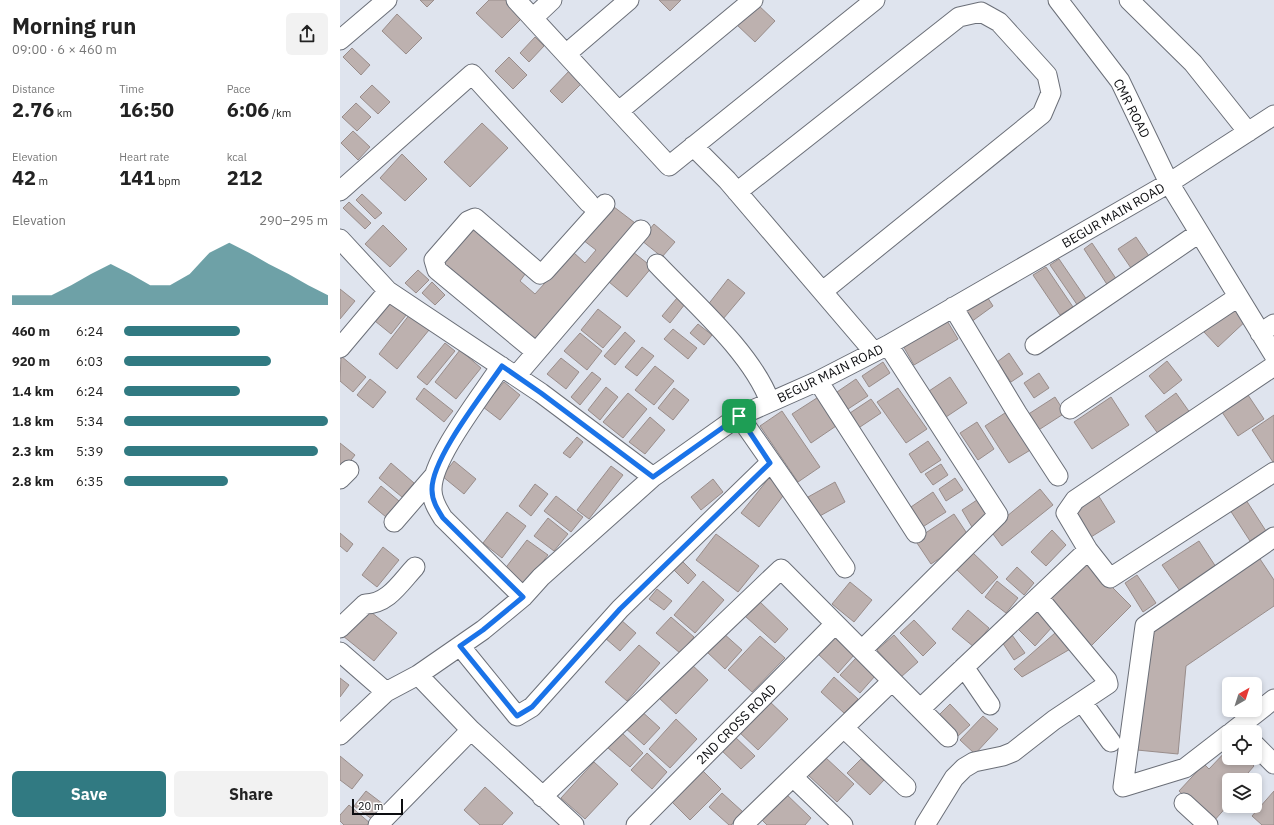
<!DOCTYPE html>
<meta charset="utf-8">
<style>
body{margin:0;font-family:"IBM Plex Sans",sans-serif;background:#f2f2f2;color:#222;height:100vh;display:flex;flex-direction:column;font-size:15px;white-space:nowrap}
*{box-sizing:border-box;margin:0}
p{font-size:13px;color:#767676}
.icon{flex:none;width:22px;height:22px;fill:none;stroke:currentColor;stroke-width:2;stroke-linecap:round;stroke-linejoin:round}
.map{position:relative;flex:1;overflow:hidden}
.details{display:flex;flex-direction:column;background:#fff;width:340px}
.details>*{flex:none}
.needle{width:26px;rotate:39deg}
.tools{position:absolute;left:882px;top:677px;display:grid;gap:8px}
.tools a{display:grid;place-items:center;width:40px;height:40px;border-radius:6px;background:#fff;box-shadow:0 2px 6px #0003;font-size:20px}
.scale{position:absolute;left:12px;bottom:10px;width:51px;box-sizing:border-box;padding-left:4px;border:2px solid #0c0d10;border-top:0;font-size:11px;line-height:14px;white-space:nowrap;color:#0c0d10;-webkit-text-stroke:3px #fff;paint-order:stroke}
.pin{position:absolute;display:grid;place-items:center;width:34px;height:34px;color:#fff;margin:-17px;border-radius:8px;box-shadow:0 2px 6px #0006}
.round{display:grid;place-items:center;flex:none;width:42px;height:42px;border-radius:6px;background:#f2f2f2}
.headline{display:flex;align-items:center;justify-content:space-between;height:68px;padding:0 12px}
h1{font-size:22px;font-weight:700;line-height:30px}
.stats{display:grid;grid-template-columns:repeat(3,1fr);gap:6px;height:68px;padding:4px 12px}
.stats div{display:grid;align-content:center}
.stats b{font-size:20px;font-weight:700}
.stats small{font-size:11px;font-weight:400}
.stats p{font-size:11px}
.chart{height:112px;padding:8px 12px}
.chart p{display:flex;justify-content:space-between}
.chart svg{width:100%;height:72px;margin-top:4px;fill:#317a82;opacity:.7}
.primary-button{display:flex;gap:8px;margin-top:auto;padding:8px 12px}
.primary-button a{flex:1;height:46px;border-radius:6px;background:#317a82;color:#fff;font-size:16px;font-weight:700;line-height:46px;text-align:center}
.primary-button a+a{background:#f2f2f2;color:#222}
ul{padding:0 12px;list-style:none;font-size:13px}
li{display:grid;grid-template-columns:64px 48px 1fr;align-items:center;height:30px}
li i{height:10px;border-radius:5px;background:#317a82}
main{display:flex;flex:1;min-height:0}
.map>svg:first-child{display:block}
.building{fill:#bdb1af;stroke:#998d8b}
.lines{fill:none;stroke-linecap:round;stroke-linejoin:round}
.minor-casing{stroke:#6b6f78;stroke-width:21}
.minor{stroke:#fff;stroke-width:19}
.route-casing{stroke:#fff;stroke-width:8}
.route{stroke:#1a73e8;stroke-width:5}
.labels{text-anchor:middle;stroke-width:3.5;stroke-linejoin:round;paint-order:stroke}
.street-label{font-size:13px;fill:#0c0d10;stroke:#fff}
</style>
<main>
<section class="details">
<div class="headline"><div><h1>Morning run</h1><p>09:00 · 6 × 460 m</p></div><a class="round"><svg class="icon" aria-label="share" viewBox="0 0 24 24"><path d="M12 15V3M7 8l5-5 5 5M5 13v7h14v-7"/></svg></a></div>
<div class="stats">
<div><p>Distance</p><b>2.76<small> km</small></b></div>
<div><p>Time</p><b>16:50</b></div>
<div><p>Pace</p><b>6:06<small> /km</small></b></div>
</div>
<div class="stats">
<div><p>Elevation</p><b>42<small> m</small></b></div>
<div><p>Heart rate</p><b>141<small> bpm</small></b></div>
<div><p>kcal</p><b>212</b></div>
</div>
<div class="chart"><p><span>Elevation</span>290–295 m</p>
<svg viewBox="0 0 160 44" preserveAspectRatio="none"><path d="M0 44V38L10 38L20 38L30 32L40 25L50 19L60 25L70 32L80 32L90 25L100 12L110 6L120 12L130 19L140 25L150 32L160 38V44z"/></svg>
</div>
<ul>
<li><b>460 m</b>6:24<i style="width:57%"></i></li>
<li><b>920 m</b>6:03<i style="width:72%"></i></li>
<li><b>1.4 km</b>6:24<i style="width:57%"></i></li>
<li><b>1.8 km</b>5:34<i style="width:100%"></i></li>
<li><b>2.3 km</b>5:39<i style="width:95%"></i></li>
<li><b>2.8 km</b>6:35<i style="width:51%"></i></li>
</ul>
<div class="primary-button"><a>Save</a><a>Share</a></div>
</section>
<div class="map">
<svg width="934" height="825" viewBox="0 0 934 825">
<rect width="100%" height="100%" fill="#dfe4ee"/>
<path class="building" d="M80 0H94L87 7Z
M149 0H168L184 16 162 38 136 13Z
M319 0H341L330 11Z
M416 3 435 21 415 42 396 24Z
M57 14 82 38 66 54 42 31Z
M195 37 204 46 189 62 180 53Z
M12 48 30 65 21 75 3 57Z
M169 57 187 75 173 89 155 71Z
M231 69 244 81 222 103 210 91Z
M32 85 50 102 38 114 20 97Z
M16 103 31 117 17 131 2 117Z
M142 123 168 148 130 187 104 162Z
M13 131 30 147 18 160 1 143Z
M62 154 87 179 65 201 40 178Z
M22 194 42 213 35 219 16 200Z
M9 202 31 223 25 229 3 208Z
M274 207 299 226 196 346 102 263 134 223 188 270 180 281 195 294 233 252 245 263 256 250 243 240Z
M314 224 335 242 322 257 301 240Z
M43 225 67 249 50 267 25 244Z
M796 237 811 259 793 271 778 249Z
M752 243 779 283 770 289 744 249Z
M293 252 312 267 287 297 269 282Z
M719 259 747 300 738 306 710 265Z
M706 267 733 307 720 315 693 275Z
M78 270 89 280 76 293 65 283Z
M388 279 405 293 383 319 367 306Z
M92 282 105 295 95 305 82 293Z
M0 289 15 301 0 319Z
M646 295 653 306 631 322 623 310Z
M46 297 67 314 51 334 30 317Z
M337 298 345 304 330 323 322 316Z
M895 303 909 318 878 347 864 332Z
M258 309 281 327 263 348 241 330Z
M70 314 89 330 57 369 39 354Z
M606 319 618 339 574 365 562 344Z
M358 324 372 335 364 345 350 333Z
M333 329 357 348 348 359 324 339Z
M285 332 295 341 275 365 264 356Z
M240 333 262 351 247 370 224 351Z
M105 343 115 351 87 385 77 377Z
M302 347 314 356 297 376 285 367Z
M120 350 141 368 116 399 95 382Z
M669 353 683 374 671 382 657 362Z
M1 356 26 377 13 392 0 381Z
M221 358 239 372 226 389 207 374Z
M827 361 842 380 824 394 809 376Z
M543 362 550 373 529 387 522 376Z
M315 366 334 381 314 405 295 390Z
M252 372 261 379 240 405 231 397Z
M699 373 709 388 694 398 684 383Z
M610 377 627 403 603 419 586 393Z
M30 379 46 392 33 408 17 395Z
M516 379 528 396 508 409 497 392Z
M164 382 180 395 160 420 143 407Z
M266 387 278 397 260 420 248 410Z
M84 388 113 411 104 422 76 399Z
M334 388 349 400 333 420 318 408Z
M558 388 587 429 566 443 537 402Z
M288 393 307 409 283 438 263 422Z
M836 393 853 417 822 439 805 416Z
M908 395 924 419 898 436 882 412Z
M480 396 499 424 471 443 452 414Z
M715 397 725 413 697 431 687 415Z
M771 397 789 425 752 449 734 422Z
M531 399 541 413 517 429 507 415Z
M442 411 480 467 458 482 420 426Z
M668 411 692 449 669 463 645 426Z
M934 415V462H933L912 430Z
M310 417 325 430 305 454 289 442Z
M637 422 654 449 638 460 620 433Z
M237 437 243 442 230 458 223 453Z
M588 441 601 460 581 473 569 454Z
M0 443 15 455 0 474Z
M114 461 136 479 124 494 102 476Z
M51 463 74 483 62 497 39 478Z
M601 464 608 475 593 485 585 474Z
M271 466 283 475 249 519 237 510Z
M429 478 446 492 419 527 401 513Z
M615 478 623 490 606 501 599 489Z
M373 479 383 492 361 510 351 497Z
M495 482 505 502 478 517 468 497Z
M195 484 208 494 191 516 179 506Z
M41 486 59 501 46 517 28 502Z
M700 489 713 505 662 546 650 530Z
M593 492 606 512 581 528 568 509Z
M758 495 775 522 751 537 733 511Z
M216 496 243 517 231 532 204 511Z
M637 500 648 517 632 527 622 510Z
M906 500 926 531 910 541 890 510Z
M167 512 186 526 162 558 143 543Z
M614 514 630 538 591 564 575 540Z
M208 518 228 534 214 551 194 536Z
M712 530 726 545 706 566 691 552Z
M0 533 13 544 7 552 0 546Z
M376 534 419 566 398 592 356 560Z
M187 540 208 555 184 586 164 570Z
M859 541 876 567 840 591 822 565Z
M43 547 59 560 37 587 22 575Z
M632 552 658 577 642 594 616 569Z
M918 556 934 580V606L846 666 838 754 797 750 807 631Z
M745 560 791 606 751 646 705 600Z
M342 561 356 575 348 584 334 570Z
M677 567 694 583 684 595 666 579Z
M797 575 816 603 803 612 785 583Z
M363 581 384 600 355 633 334 615Z
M657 581 678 598 666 613 645 597Z
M510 582 532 600 514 622 492 604Z
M317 589 332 601 324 610 309 599Z
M419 601 448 629 435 643 405 616Z
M26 608 57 633 34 661 3 636Z
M694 608 713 626 695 646 676 627Z
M628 610 649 628 634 647 612 629Z
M331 617 354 637 340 653 316 633Z
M281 620 296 633 280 651 265 638Z
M574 620 596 643 583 656 560 633Z
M383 633 402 650 385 669 366 651Z
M715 633 732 648 682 677 674 669Z
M554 635 578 662 561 677 537 650Z
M672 635 685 653 674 660 662 642Z
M420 636 445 658 412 692 388 670Z
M493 636 514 655 498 673 477 653Z
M299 645 320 663 287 701 265 682Z
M516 658 535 676 520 693 500 675Z
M350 663 368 680 336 714 318 697Z
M494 677 518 699 504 713 481 692Z
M0 678 9 685 0 697Z
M428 700 448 719 418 750 398 731Z
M610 704 630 725 617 737 597 717Z
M299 709 320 728 304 745 283 726Z
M643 716 658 729 635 754 620 740Z
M336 719 357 739 330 768 309 749Z
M281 732 303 753 290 767 267 747Z
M393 735 415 756 401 769 380 749Z
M889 748V758H906L914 766 902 780H889V804L873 822 839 791 864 764 869 769Z
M307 753 327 772 312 789 291 770Z
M0 756 23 775 12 789 0 780Z
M485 757 514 784 497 802 468 775Z
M521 759 544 780 530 795 507 773Z
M254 762 278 784 245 819 221 798Z
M362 770 381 789 350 820 331 801Z
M145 787 173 813 162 825H140L124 810Z
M26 791 47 807 36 822 14 806Z
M934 791V825H922L912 816Z
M444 792 471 818 465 825H427L420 818Z
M382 793 403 812 391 825H389L369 807Z
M9 805 31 824 30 825H4L0 821V815Z"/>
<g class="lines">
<g class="minor-casing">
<path id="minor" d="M176 0 329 166 535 0
M718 0 780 81 829 183 934 355
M789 0 853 63 908 132
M193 18 212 0
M0 40 47 0
M226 54 289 0
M279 111 413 0
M353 146 387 180 534 352
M0 191 132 74 249 203
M397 192 619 17 641 12 659 22 707 75 711 93 702 114 483 291
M0 239 48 291 201 393 313 477
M317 264C354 303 412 353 430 402
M613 307 677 413 718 476
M920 333 934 324
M695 345 859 233
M0 348 48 291
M196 352 97 270 94 260 128 221 135 218 200 274 205 271 265 204
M161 366C143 394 91 459 92 490 92 501 98 510 103 518L183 597
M934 366 735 500 726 513 748 550 770 578 934 472
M176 376 301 230
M478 381 576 533
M730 409 898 297
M399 416 505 568
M0 479 9 470
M54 522 93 477
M0 628 25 604C48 604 60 583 75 567
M120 646 177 716 192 707 280 609 430 463
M522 650 658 515 548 345
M0 652 46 692
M624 667 650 705
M742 702 771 742
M580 709 748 550
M504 728 566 787
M131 730 234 825
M892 732 934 699
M889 734 845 768 783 787 805 626 934 537
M0 735 46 692 78 675 143 630 183 597 201 577 313 477 399 416 478 381 548 345 829 183 934 115
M915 745 934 764
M453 777 503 825
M202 797 441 569 608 737
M844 803 868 825
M38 825 131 730 78 675
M296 825 495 624
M403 825 552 681
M585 825 614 778 624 768 634 762 663 756 673 752 714 720 768 684 767 680 698 597"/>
</g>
<use href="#minor" class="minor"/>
</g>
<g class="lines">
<g class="route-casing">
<path id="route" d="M162 366 201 393 313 477 399 416 430 463 280 609 192 707 177 716 120 646 143 630 183 597 103 518C98 510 92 501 92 490 91 459 143 394 162 366Z"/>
</g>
<use href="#route" class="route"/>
</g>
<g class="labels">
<g class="street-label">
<text transform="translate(792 108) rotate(63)" y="5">CMR ROAD</text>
<text transform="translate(773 215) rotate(-30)" y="5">BEGUR MAIN ROAD</text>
<text transform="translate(490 373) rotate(-26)" y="5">BEGUR MAIN ROAD</text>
<text transform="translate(396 724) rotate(-45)" y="5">2ND CROSS ROAD</text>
</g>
</g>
</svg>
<div class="tools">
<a><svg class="needle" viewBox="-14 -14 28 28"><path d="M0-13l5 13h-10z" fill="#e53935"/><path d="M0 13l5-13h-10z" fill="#767676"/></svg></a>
<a><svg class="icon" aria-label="locate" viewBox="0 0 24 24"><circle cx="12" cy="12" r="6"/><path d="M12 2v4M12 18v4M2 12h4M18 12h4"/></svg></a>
<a><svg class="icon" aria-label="layers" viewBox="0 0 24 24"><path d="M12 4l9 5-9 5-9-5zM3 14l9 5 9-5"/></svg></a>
</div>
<div class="scale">20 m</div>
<div class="pin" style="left:399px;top:416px;background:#1e9e55"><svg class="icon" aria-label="arrive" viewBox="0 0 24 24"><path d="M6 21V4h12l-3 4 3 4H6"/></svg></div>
</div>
</main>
